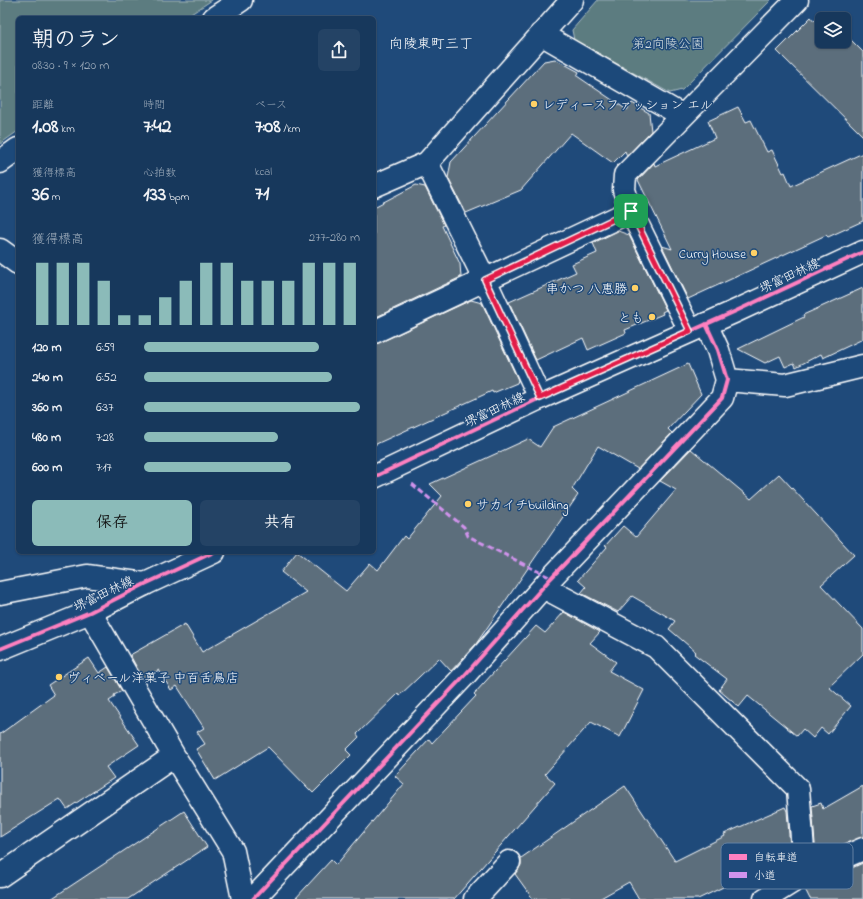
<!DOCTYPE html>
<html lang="ja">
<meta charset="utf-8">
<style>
body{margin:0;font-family:"Indie Flower","Klee One",sans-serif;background:#244365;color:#f1f3f6;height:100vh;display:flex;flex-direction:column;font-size:15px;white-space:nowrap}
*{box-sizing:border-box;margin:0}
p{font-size:13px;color:#9eacbb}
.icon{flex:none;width:22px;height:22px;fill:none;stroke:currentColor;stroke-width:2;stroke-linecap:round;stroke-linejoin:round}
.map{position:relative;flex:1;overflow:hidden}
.drawer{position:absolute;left:16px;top:16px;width:360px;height:538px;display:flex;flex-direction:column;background:#17385c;border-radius:6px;box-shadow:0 1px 3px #0004,0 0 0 1px #365272}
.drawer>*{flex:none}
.fabs{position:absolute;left:815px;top:12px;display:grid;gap:8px}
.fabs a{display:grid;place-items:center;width:36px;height:36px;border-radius:6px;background:#17385c;box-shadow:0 1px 3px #0004,0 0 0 1px #365272;font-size:20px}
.pin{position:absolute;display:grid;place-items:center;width:34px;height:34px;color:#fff;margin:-17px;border-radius:8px;box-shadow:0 2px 6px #0006}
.round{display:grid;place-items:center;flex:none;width:42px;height:42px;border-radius:6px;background:#244365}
.head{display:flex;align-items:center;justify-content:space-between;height:68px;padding:0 16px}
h1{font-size:22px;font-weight:800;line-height:30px}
.figures{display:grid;grid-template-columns:repeat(3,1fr);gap:6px;height:68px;padding:4px 16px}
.figures div{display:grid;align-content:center}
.figures b{font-size:20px;font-weight:800}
.figures small{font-size:11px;font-weight:400}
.figures p{font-size:11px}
.chart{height:112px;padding:8px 16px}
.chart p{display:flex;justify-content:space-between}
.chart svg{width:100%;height:72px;margin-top:4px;stroke:#8bbbb9;stroke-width:6}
.primary-button{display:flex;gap:8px;margin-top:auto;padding:8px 16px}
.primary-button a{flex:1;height:46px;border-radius:6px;background:#8bbbb9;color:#111;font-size:16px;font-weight:800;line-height:46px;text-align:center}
.primary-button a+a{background:#244365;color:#f1f3f6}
ul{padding:0 16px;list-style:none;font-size:13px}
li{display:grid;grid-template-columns:64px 48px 1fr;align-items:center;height:30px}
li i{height:10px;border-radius:5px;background:#8bbbb9}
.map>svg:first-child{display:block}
.green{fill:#5b7c80;stroke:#adbec0}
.building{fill:#5b6e7c;stroke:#fff}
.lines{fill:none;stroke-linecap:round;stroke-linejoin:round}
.minor-casing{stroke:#fff;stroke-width:25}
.major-casing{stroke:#fff;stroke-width:25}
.minor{stroke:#1f4a7a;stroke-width:22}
.major{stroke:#1f4a7a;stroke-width:22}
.quiet{stroke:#d193ec;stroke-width:3;stroke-dasharray:6 3;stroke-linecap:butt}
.cycleway-casing{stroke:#1f4a7a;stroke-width:6}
.cycleway{stroke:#ff80c0;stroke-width:4}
.route-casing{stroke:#fff;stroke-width:8}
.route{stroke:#e11d48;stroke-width:5}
.poi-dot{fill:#ffd166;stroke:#1f4a7a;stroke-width:1.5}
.labels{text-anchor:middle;stroke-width:3;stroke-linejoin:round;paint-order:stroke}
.park-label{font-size:13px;fill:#d6dedf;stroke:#1f4a7a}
.poi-label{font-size:13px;fill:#fff;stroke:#1f4a7a;text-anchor:start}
.street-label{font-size:13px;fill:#fff;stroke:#1f4a7a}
.neighbourhood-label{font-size:14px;fill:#fff;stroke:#1f4a7a}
.key{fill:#1f4a7a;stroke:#6280a2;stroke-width:1}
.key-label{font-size:11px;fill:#fff}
</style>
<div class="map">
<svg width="863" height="899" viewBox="0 0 863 899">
<rect width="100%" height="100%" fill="#1f4a7a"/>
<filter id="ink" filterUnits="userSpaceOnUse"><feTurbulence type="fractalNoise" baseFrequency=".025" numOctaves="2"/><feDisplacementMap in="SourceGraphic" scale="8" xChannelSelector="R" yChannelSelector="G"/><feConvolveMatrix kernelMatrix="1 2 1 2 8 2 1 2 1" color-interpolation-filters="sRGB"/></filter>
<g filter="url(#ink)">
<path class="green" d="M0 0H212L185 18H18V131L0 144Z
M598 0H771L682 90 670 93 574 40 572 30Z"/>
<path class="building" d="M822 12 829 19H822V41H844V33L863 52V136L777 51 811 17 814 21Z
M555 59 579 72 577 76 627 110 632 103 649 113 651 131 627 156 625 151 613 163 571 133 521 190 466 213 448 178 451 162 544 61Z
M738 107 746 122 751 120 767 152 772 150 783 173 785 172 791 186 863 153V221L828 237 826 235 688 299 662 246 672 249 638 180 654 163 655 166 715 138 708 121Z
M416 185 425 187 444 225 442 226 460 264 461 277 374 318V207Z
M618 231 629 235 666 310 662 312 663 314 625 330 626 333 588 350 583 338 536 360 509 302 576 272 572 264 597 253 593 243Z
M863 288V339L823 358 821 354 796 367 794 363 785 367 780 356 765 363 738 349 804 317 803 315Z
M471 300 482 303 518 380 517 383 493 393 492 391 374 445V344L379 343Z
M688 364 701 394 668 429 672 433 638 469 598 446 572 489 578 495 476 644 451 671 439 658 399 696 398 694 357 734 359 737 346 750 351 755 313 793 268 747 215 780 196 749 205 744 197 732 204 728 177 686 171 690 159 670 143 679 130 655 185 624 202 652 306 592 281 572 297 552 346 591 370 563 378 570 404 536 407 539 442 496 430 484 528 439 540 447 553 427Z
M691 449 751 499 779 474 854 555 821 585 863 629V654L829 687 851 706 828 734 821 728 813 738 803 729 797 736 748 696 739 707 719 690 727 679 694 654 696 652 669 629 675 621 632 596 618 612 581 593 586 587 578 580 607 547 605 546 623 526 636 537 676 490 660 481Z
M564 612 600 632 590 643 616 662 609 671 644 690 620 737 591 722 545 774 555 783 454 899H295L331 860 336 865 404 784 395 776 429 739 432 743 476 696 474 694 536 626 545 633Z
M89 658 99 673 108 667 122 691 114 695 115 697 109 701 139 745 106 767 114 778 67 809 60 799 0 837V734L54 695 48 685Z
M625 786 675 861 725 836 724 834 785 807 787 811 791 858 789 853 737 878 738 880 698 899H639L629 882 599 899H533L515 874 521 865V858Z
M863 786V837L816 856 812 806 821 803 823 809Z
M184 811 207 847 128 899H51Z
M863 863V899H810L805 889Z"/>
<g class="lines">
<g class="minor-casing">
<path id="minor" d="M214 18 241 0
M541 34 683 116
M0 162 18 149
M427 163 485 280 540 398
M374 186 427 163 572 0
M631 211 690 331
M0 250 18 263
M374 332 631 211 624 190 625 175 797 0
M727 380 785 385 863 366
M543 587 656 647 798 789 805 874
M0 593 87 576 145 584
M90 612 174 756 233 851 243 899
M0 876 174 756
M253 899 464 676 551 578 722 398 727 380 718 350 706 324
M475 899 509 862
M765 899 805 874 863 849"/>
</g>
<g class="major-casing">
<path id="major" d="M374 477 540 398 736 311 863 252
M0 649 90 612 145 584 214 552"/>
</g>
<use href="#minor" class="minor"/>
<use href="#major" class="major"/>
<path class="quiet" d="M412 484 464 527 468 536 551 578"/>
<g class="cycleway-casing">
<path id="cycleway" d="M374 477 540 398 736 311 863 252
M0 649 90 612 145 584 214 552
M253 899 464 676 551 578 722 398 727 380 718 350 706 324"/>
</g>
<use href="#cycleway" class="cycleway"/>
</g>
</g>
<g class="lines" filter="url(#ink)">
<g class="route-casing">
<path id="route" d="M631 211 690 331 540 398 485 280Z"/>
</g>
<use href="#route" class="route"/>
</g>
<g class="poi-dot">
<circle cx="534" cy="104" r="4"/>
<circle cx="754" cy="253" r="4"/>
<circle cx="635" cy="288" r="4"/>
<circle cx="652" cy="317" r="4"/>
<circle cx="468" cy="504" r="4"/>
<circle cx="59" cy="677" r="4"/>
</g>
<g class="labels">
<g class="park-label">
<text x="668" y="48">第2向陵公園</text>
</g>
<g class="poi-label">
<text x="542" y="109">レディースファッション エル</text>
<text x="746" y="258" text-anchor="end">Curry House</text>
<text x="627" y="293" text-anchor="end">串かつ 八惠勝</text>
<text x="644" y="322" text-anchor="end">とも</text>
<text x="476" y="509">サカイチbuilding</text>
<text x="67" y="682">ヴィベール洋菓子 中百舌鳥店</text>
</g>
<g class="street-label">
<text transform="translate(789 275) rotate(-25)" y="5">堺富田林線</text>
<text transform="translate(494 409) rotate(-25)" y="5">堺富田林線</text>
<text transform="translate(103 593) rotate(-26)" y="5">堺富田林線</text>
</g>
<g class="neighbourhood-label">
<text x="431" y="48">向陵東町三丁</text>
</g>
</g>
<rect x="721" y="843" width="132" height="46" rx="6" class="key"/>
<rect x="729" y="854" width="18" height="6" fill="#ff80c0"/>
<rect x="729" y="872" width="18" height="6" fill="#d193ec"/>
<g class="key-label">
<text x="754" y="861">自転車道</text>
<text x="754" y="879">小道</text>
</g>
</svg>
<div class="fabs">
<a><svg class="icon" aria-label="layers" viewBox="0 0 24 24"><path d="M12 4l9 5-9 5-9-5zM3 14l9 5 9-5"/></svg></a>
</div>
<div class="pin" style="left:631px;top:211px;background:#1e9e55"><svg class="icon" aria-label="arrive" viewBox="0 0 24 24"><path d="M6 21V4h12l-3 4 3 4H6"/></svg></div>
<section class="drawer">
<div class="head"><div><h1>朝のラン</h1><p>08:30 · 9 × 120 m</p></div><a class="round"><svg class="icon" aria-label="share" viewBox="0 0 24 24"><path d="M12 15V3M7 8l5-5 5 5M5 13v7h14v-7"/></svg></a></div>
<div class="figures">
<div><p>距離</p><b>1.08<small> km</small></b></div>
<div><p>時間</p><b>7:42</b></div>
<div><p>ペース</p><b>7:08<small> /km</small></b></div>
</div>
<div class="figures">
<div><p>獲得標高</p><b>36<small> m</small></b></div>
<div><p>心拍数</p><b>133<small> bpm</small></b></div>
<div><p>kcal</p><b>71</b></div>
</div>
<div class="chart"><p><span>獲得標高</span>277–280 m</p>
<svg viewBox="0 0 160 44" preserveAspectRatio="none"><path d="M5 44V6M15 44V6M25 44V6M35 44V17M45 44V38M55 44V38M65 44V27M75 44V17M85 44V6M95 44V6M105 44V17M115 44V17M125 44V17M135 44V6M145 44V6M155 44V6"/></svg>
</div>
<ul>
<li><b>120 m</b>6:59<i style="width:81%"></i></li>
<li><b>240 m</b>6:52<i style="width:87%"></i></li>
<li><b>360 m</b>6:37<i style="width:100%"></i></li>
<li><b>480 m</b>7:28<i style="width:62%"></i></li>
<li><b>600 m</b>7:17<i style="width:68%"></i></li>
</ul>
<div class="primary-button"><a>保存</a><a>共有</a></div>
</section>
</div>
